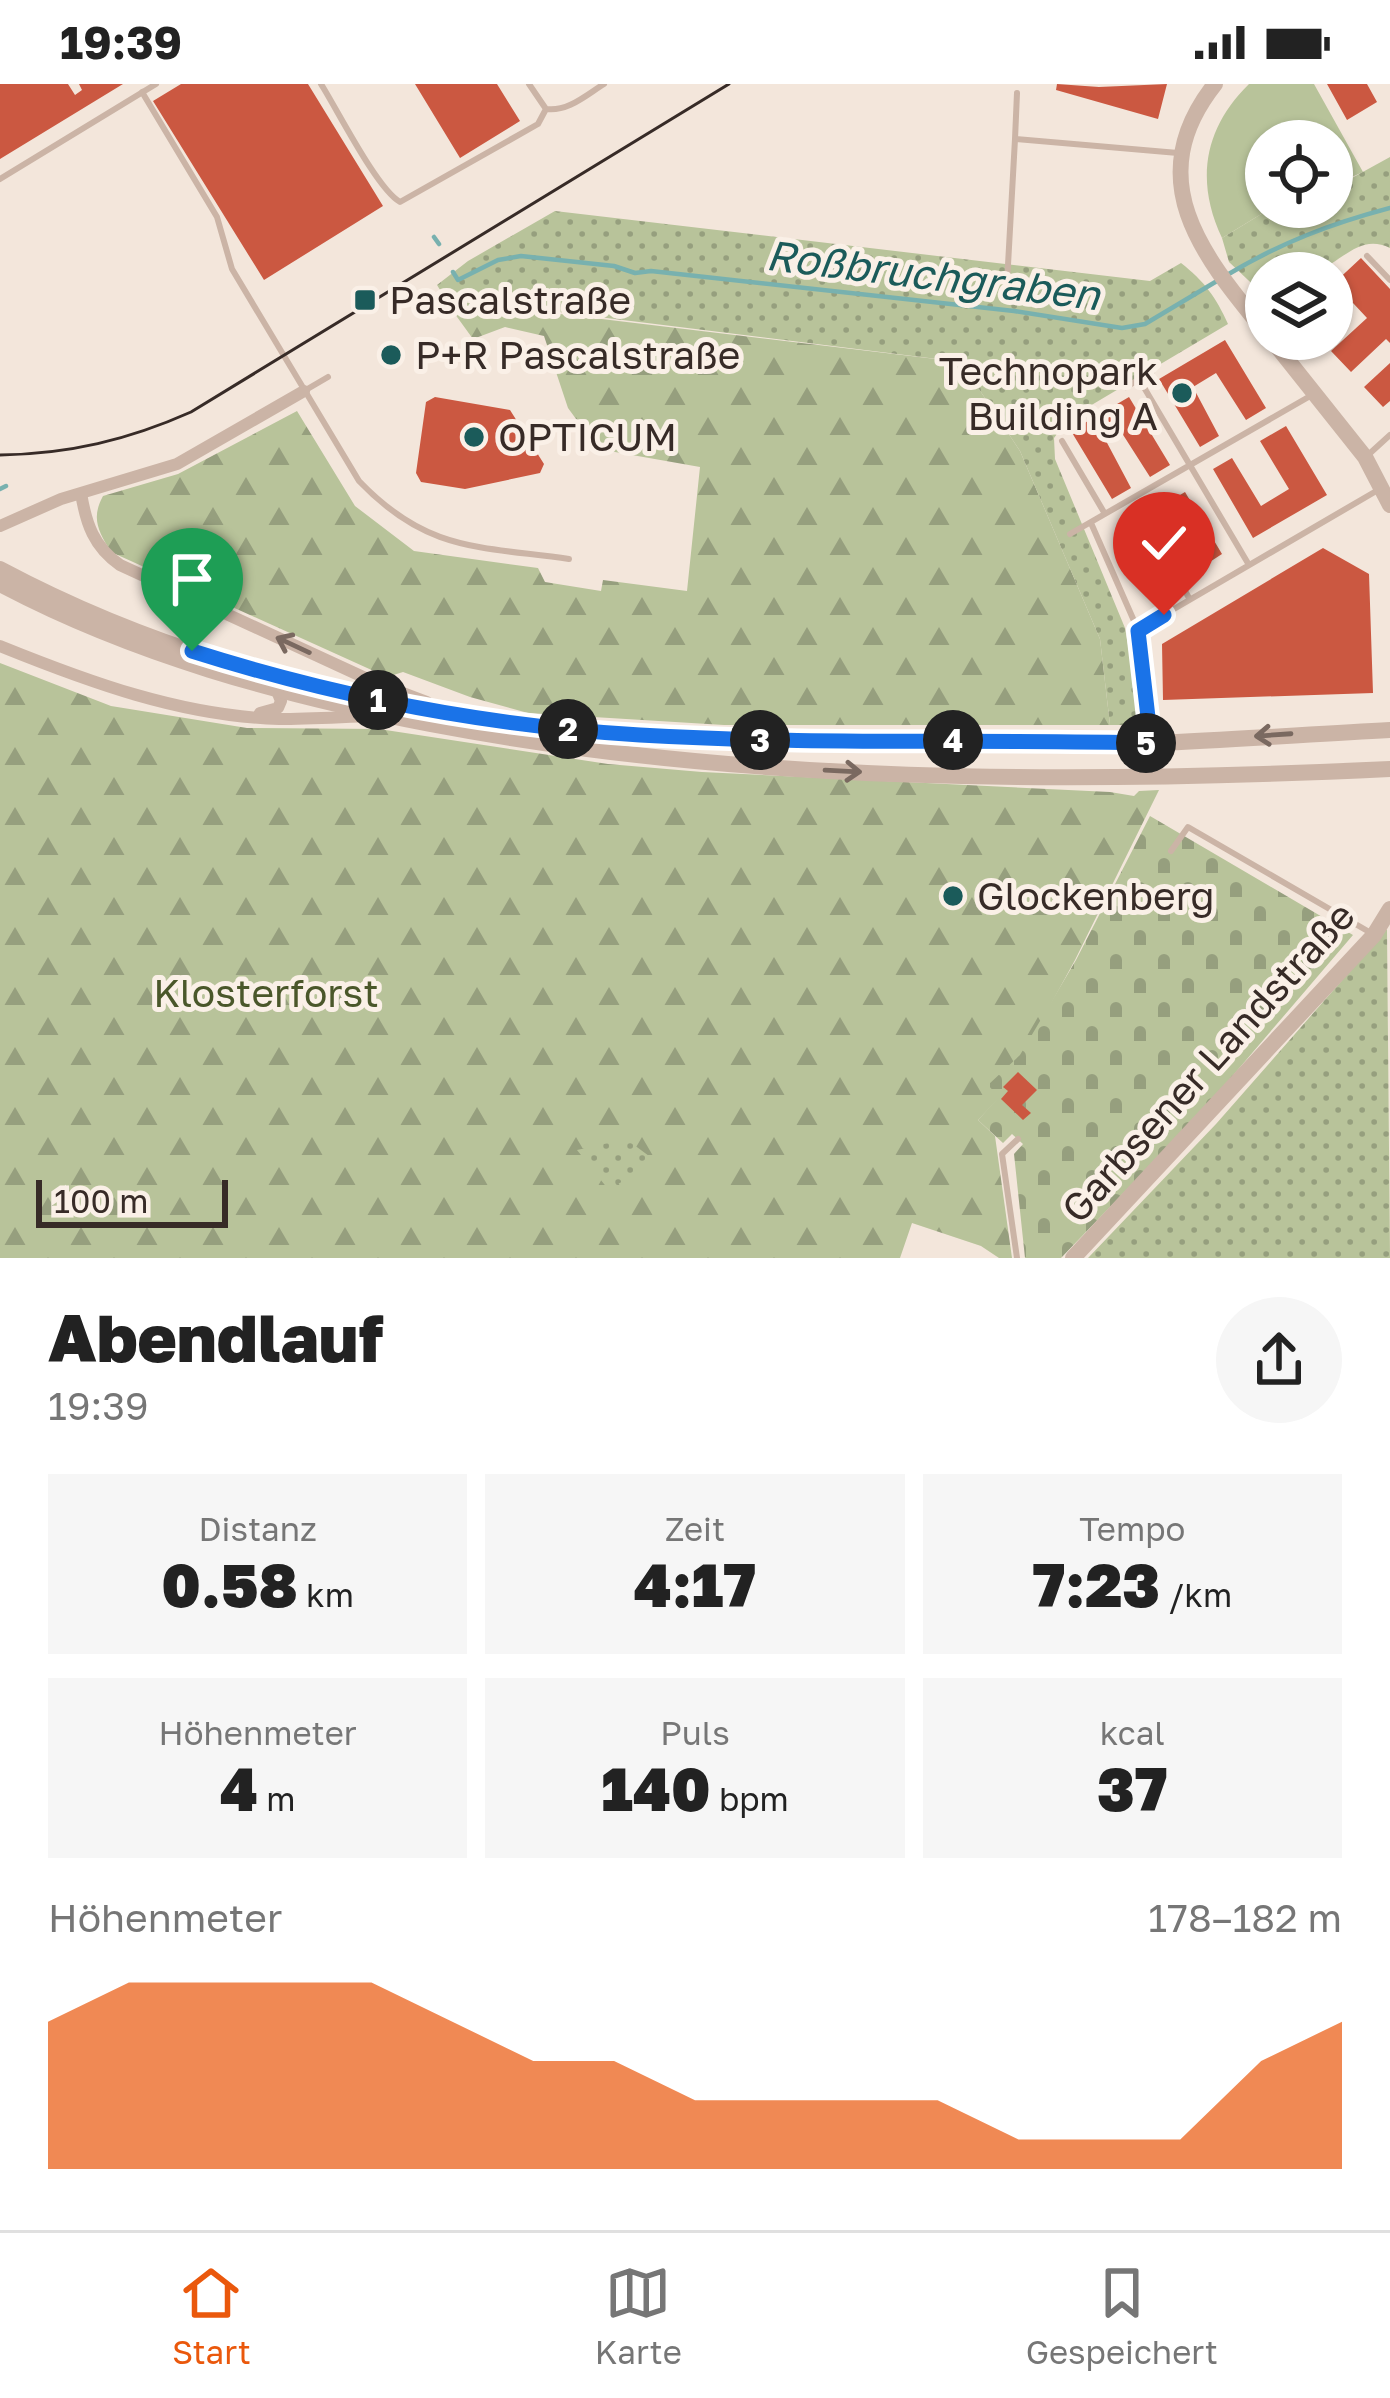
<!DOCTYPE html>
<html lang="de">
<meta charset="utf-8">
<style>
body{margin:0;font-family:"Golos Text",sans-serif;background:#f6f6f6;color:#222;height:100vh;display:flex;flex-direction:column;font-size:45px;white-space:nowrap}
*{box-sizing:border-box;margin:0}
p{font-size:39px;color:#767676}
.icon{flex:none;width:66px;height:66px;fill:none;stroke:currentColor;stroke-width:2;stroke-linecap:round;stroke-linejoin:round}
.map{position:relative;height:1174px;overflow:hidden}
.side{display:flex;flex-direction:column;background:#fff;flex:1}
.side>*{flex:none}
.tools{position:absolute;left:1245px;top:36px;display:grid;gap:24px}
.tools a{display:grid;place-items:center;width:108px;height:108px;border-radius:50%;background:#fff;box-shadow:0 3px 9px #0004;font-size:60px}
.scale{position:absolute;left:36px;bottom:30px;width:192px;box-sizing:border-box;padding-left:12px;border:6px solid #372b27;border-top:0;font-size:33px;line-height:42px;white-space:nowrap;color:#372b27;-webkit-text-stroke:9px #faf0e7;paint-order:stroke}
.pin{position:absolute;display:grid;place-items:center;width:102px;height:102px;color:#fff;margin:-123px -51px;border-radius:50% 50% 50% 0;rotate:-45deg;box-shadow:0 0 12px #0007}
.pin .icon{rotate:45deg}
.km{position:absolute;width:60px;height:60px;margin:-30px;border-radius:50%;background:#222;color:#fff;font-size:33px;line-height:60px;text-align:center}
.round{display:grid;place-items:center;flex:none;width:126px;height:126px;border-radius:63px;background:#f6f6f6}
.overview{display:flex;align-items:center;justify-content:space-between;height:204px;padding:0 48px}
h1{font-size:66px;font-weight:800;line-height:90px}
.metrics{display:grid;grid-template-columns:repeat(3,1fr);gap:18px;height:204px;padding:12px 48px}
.metrics div{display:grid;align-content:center;border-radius:0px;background:#f6f6f6;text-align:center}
.metrics b{font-size:60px;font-weight:800}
.metrics small{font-size:33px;font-weight:400}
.metrics p{font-size:33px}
.chart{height:336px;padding:24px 48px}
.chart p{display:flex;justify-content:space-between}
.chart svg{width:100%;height:216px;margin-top:12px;fill:#ea580c;opacity:.7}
.status{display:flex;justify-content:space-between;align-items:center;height:84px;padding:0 60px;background:#fff;direction:ltr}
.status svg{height:33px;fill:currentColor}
.menu{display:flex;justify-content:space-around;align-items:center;height:168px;border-top:3px solid #e0e0e0;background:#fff;font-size:33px;color:#767676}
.menu a{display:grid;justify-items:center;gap:6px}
.menu .on{color:#ea580c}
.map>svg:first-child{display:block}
.grass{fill:#b8c39a}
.forest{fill:url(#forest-firs)}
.cemetery{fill:url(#cemetery-stones)}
.park{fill:url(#park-dots)}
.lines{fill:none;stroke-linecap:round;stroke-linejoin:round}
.stream{stroke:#78b1af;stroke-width:4.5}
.building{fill:#cb5841}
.service{stroke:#cbb4a6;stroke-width:6}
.minor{stroke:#cbb4a6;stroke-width:12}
.tertiary{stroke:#cbb4a6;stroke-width:16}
.tram{stroke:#372b27;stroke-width:3}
.oneway{stroke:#7a6960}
.route-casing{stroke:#fff;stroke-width:24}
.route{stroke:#1a73e8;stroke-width:15}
.poi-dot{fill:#1b5b5a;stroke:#faf0e7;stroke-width:4.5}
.labels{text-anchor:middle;stroke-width:10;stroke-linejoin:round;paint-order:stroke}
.poi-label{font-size:39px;fill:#372b27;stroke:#faf0e7;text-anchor:start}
.park-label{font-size:39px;fill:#4a572a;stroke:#faf0e7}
.street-label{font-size:39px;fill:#372b27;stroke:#faf0e7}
.water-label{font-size:42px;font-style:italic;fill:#1b5b5a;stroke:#faf0e7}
</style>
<div class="status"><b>19:39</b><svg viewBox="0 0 49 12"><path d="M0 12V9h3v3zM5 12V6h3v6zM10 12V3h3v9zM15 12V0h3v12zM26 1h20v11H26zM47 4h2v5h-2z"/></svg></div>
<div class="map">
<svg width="1390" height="1174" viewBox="0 0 1390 1174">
<defs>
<pattern id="forest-firs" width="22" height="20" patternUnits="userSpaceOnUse" patternTransform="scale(3)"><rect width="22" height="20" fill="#b8c39a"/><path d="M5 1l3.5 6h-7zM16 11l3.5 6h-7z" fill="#969f7e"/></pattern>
<pattern id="cemetery-stones" width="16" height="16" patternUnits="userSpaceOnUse" patternTransform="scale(3)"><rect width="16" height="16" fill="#b8c39a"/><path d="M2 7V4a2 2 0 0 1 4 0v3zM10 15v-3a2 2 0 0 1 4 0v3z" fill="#969f7e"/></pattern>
<pattern id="park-dots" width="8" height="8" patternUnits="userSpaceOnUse" patternTransform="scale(3)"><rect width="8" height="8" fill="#b8c39a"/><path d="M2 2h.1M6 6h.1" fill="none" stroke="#969f7e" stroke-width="1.8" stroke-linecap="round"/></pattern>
</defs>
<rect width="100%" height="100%" fill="#f3e6db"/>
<path class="grass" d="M1249 0H1314L1363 88 1345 96 1332 88V57H1266V123H1273L1222 154C1195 97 1204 44 1249 0Z"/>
<path class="forest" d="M452 217 961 278 1020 367 1100 555 1110 641H724L528 629 470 613 403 588 387 593 111 468C98 447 91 434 103 412L178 390 297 327 355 422 414 467 538 484 545 498 601 507 603 496 687 507 700 383 598 365 568 324 544 252 505 243 473 255 452 226Z
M0 579 111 622 247 644 379 645 608 680 702 688 1110 708 1134 712 1139 707 1159 706 1075 876 1000 1013 978 1036 995 1052 1012 1174H999L981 1162 912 1139 900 1174H0Z"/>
<path class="cemetery" d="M1150 732 1353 851 1206 1023 1061 1174H1025L1014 1070 1023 1060 1012 1050 1003 1059 978 1036 999 1013 988 1001 1020 971 1076 876Z"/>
<path class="park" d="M1390 73V164C1360 149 1343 177 1317 187 1303 193 1281 189 1266 189V213L1229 178 1222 154 1273 123H1332V88L1350 95Z
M555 127 1150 197 1181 179C1204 197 1216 213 1228 240L1068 335 1054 354 1055 375 1125 544 1142 641H1110L1100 555 1020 367 961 278 445 214 437 201 468 177Z
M1387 845 1390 1174H1088L1216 1040Z
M626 1055 649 1072 643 1087 608 1105 577 1066Z"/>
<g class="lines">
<path class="stream" d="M434 153 439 160
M453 188 458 196 498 176 521 172 614 182 635 189 651 187 1014 227 1122 244 1145 240 1217 197
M1227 191C1280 159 1330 140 1390 124
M0 405 6 402"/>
</g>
<path class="building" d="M0 0H68L75 11 82 6 79 0H123L0 75Z
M181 0H308L383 122 264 196 153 17Z
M415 0H497L520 37 460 74Z
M1057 0 1099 3 1167 0 1158 35 1056 6Z
M1327 0H1367L1377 18 1347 36Z
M1361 174 1390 205V259L1386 255 1351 288 1331 267 1367 234 1353 219 1332 239V201Z
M1225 256 1266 324 1246 336 1216 289 1193 303 1219 352 1200 363 1159 295Z
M1390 279V317L1383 323 1364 303Z
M435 313 510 326 544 380 540 389 465 405 421 398 416 389 426 318Z
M1129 313 1170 381 1150 393 1120 346 1105 355 1131 404 1112 415 1071 347Z
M1286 342 1327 411 1253 454 1213 385 1232 374 1261 422 1289 405 1260 357Z
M1185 408 1222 470 1202 483 1204 487 1191 495 1189 490 1168 503 1131 440Z
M1323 464 1369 490 1373 609 1163 616 1162 560Z
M1018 988 1037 1006 1022 1021 1031 1029 1023 1036 1001 1015 1008 1007 1003 1003Z"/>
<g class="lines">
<path class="service" d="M321 0C338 27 377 105 400 118L538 40 546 25
M529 0 546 25C568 28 586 11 604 0
M142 8 217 133 232 185 359 397C427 468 478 462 569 475
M1015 55 1017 9
M0 95 156 0
M1367 172 1390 196
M1007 199 1015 55 1178 69
M1139 295 1249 481
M1126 303 1152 288
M304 307 328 293
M1062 357 1105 430
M1368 371 1390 351
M1091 439 1138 546 1151 655
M1070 450 1312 311
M1179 496 1189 514
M1138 546 1378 406
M1171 767 1188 743 1371 849
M1017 1174 1002 1070 1018 1055"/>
<path class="minor" d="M81 409C86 440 94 463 120 481L374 598 427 618
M0 442 61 415 177 380 304 307
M0 562C89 598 181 632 279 635 310 635 341 633 372 632
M260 629 278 624 281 617 277 607"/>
<path class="tertiary" d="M1215 0C1139 96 1203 172 1266 249
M1271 255 1365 373 1390 421
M0 485C291 640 605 656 927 656 1003 655 1079 661 1154 659 1233 656 1311 650 1390 646
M0 500C134 571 281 611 430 640 745 700 1071 700 1390 685
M1073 1174 1374 851 1390 825"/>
<path class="tram" d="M0 371C69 370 128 356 191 328L729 0"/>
</g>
<defs><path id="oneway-shaft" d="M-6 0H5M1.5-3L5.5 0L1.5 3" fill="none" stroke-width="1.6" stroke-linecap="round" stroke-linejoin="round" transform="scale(3)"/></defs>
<g class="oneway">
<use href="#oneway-shaft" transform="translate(293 561) rotate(-155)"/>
<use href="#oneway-shaft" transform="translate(1273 651) rotate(176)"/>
<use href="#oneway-shaft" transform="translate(843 687) rotate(3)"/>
</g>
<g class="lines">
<g class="route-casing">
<path id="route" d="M192 567C337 613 488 642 640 651 810 661 981 655 1151 659L1138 547 1164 531"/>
</g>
<use href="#route" class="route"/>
</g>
<g class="poi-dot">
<rect x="353" y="204" width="24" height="24" rx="6"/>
<circle cx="391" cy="271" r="12"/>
<circle cx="1182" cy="309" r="12"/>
<circle cx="474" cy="353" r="12"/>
<circle cx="953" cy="812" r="12"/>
</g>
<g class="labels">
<g class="poi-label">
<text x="389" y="230">Pascalstraße</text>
<text x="415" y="285">P+R Pascalstraße</text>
<text x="1158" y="301" text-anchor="end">Technopark<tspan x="1158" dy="45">Building A</tspan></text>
<text x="498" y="367">OPTICUM</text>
<text x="977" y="826">Glockenberg</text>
</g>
<g class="park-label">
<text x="266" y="923">Klosterforst</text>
</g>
<g class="street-label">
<text transform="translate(1208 978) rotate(-48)" y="14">Garbsener Landstraße</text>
</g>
<g class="water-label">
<text transform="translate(933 191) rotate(7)" y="15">Roßbruchgraben</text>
</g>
</g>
</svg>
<div class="tools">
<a><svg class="icon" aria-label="locate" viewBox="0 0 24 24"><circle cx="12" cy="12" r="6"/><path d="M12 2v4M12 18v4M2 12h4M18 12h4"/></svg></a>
<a><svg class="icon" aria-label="layers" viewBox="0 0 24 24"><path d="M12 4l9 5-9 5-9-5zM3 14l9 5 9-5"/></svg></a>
</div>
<div class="scale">100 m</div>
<div class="pin" style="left:192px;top:567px;background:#1e9e55"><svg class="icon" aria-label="arrive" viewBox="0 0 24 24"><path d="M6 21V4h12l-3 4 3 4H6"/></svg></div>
<div class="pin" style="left:1164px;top:531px;background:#d93025"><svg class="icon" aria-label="check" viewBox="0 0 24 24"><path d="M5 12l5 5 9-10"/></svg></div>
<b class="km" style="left:378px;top:616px">1</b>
<b class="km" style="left:568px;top:645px">2</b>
<b class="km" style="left:760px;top:656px">3</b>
<b class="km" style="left:953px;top:656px">4</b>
<b class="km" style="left:1146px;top:659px">5</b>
</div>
<section class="side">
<div class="overview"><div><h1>Abendlauf</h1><p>19:39</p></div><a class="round"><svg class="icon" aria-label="share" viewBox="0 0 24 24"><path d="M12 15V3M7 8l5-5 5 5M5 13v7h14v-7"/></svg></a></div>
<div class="metrics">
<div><p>Distanz</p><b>0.58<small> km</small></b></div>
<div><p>Zeit</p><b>4:17</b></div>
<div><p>Tempo</p><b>7:23<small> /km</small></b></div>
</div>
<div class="metrics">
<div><p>Höhenmeter</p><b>4<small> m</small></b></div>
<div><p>Puls</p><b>140<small> bpm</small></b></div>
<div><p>kcal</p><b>37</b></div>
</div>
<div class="chart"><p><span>Höhenmeter</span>178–182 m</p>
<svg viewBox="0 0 160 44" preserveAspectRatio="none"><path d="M0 44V14L10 6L20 6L30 6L40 6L50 14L60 22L70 22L80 30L90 30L100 30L110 30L120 38L130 38L140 38L150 22L160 14V44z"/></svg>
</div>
</section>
<nav class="menu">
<a class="on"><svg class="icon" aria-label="home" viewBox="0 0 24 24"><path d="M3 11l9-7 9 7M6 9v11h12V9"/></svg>Start</a>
<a><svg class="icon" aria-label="map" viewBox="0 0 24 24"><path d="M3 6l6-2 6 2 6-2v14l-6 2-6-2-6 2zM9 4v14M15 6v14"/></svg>Karte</a>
<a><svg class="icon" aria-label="saved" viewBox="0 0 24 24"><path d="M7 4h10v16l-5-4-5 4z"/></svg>Gespeichert</a>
</nav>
